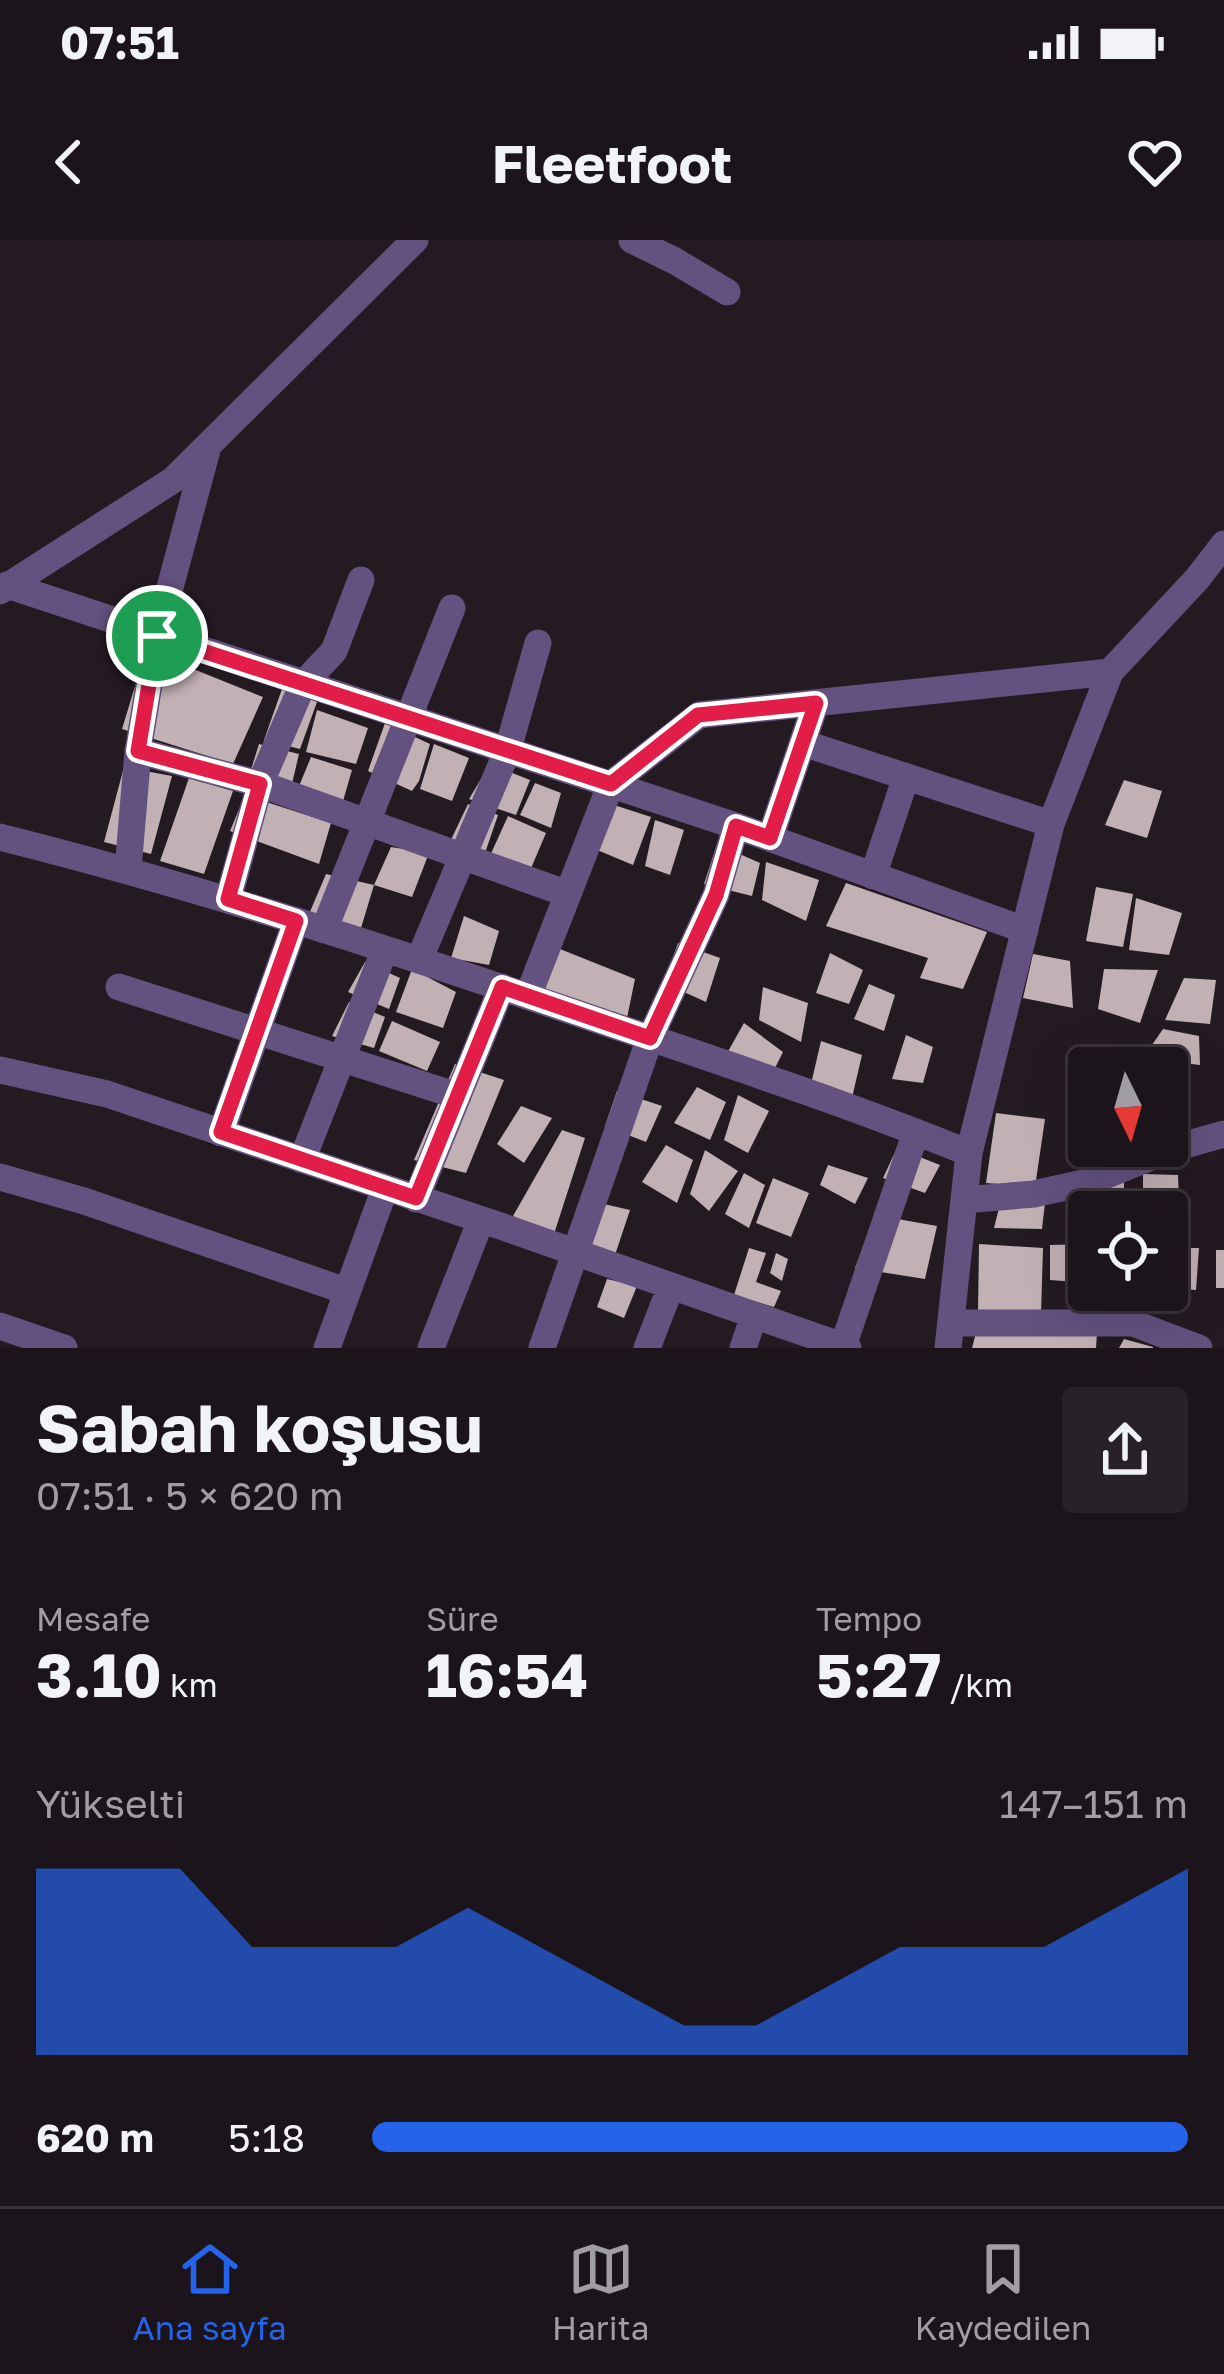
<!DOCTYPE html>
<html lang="tr">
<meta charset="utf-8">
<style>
body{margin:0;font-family:"Golos Text",sans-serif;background:#282127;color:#f1f3f6;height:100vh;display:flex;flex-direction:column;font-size:45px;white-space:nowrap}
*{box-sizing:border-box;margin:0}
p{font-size:39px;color:#a09ea2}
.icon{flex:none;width:66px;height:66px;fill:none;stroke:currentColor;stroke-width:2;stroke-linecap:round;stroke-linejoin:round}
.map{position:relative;height:1108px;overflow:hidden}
.details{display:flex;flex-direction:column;background:#1b141a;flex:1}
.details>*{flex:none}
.needle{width:78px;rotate:175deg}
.tools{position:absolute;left:1068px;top:807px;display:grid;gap:24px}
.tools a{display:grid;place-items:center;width:120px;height:120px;border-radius:12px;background:#1b141a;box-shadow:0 12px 48px #0002,0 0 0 3px #393339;font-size:60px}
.pin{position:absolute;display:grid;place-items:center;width:102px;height:102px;color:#fff;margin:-51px;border:6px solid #fff;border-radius:50%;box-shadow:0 3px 12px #0007}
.round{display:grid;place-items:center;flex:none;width:126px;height:126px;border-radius:12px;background:#282127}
.overview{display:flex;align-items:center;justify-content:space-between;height:204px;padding:0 36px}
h1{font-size:66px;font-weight:700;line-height:90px}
.figures{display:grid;grid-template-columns:repeat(3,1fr);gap:18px;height:204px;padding:12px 36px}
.figures div{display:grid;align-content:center}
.figures b{font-size:60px;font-weight:700}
.figures small{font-size:33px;font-weight:400}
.figures p{font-size:33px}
.chart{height:336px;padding:24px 36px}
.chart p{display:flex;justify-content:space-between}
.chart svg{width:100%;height:216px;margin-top:12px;fill:#2563eb;opacity:.7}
ul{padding:0 36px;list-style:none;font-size:39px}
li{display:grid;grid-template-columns:192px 144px 1fr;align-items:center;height:90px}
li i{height:30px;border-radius:15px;background:#2563eb}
.status{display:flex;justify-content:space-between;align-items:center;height:84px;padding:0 60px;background:#1b141a;direction:ltr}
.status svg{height:33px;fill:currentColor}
header{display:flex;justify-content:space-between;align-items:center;height:156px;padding:0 36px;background:#1b141a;font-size:54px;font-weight:700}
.dock{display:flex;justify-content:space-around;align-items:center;height:168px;border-top:3px solid #393339;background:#1b141a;font-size:33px;color:#a09ea2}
.dock a{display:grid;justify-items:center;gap:6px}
.dock .on{color:#2563eb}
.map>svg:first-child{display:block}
.building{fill:#c1b0b4}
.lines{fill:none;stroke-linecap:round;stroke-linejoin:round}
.minor{stroke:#63517f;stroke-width:27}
.route-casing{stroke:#fff;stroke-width:24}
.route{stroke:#e11d48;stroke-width:15}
</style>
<div class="status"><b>07:51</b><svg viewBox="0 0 49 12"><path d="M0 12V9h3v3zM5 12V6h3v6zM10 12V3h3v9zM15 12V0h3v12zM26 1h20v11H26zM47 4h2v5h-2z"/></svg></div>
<header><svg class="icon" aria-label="back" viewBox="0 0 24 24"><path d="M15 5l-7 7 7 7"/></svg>Fleetfoot<svg class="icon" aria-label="heart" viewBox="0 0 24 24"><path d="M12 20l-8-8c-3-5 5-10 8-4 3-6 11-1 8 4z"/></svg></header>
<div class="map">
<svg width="1224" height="1108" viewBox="0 0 1224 1108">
<rect width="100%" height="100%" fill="#241a22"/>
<path class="building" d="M146 410 263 457 233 524 122 489Z
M282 449 317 462 300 509 264 500Z
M317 470 368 488 356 524 306 512Z
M385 483 430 504 419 541 412 551 368 531Z
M259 504 299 514 291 548 249 536Z
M434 504 469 518 452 561 420 549Z
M311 517 352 530 341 568 297 551Z
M490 524 530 540 516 575 469 559Z
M124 527 172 536 151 614 104 602Z
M189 538 233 551 204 634 160 621Z
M1124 540 1162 551 1147 598 1105 585Z
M535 543 561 553 551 588 520 575Z
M245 555 331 583 319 624 230 591Z
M608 563 651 577 633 625 590 607Z
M468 564 498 575 484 616 448 606Z
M508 576 546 593 529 633 489 618Z
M655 580 684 590 670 635 645 626Z
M717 604 760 623 752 656 704 644Z
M391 607 429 613 412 657 374 645Z
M766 622 819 640 806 681 762 660Z
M326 634 374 645 361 688 309 674Z
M846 643 987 692 963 749 920 738 928 718 826 686Z
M1096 647 1133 654 1123 707 1086 701Z
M1136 658 1182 673 1169 715 1129 710Z
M464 676 499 691 489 725 451 718Z
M540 701 635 739 627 778 523 743Z
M678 703 720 718 706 762 664 743Z
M830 713 863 730 849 764 816 753Z
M1033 714 1070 721 1073 768 1023 758Z
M365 722 400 738 389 769 348 752Z
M412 729 456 752 443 788 396 772Z
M1104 729 1158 730 1140 783 1098 769Z
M1184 738 1216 740 1210 784 1165 780Z
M869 744 895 755 884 791 854 779Z
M763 747 808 763 801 802 759 780Z
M349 762 385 777 374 808 332 796Z
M392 781 440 802 427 831 379 811Z
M744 783 783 812 775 828 726 815Z
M1163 789 1199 796 1200 825 1143 818Z
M906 795 933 807 923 843 892 839Z
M821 801 862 815 851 862 811 844Z
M455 824 504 840 466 933 414 920Z
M697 847 726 862 710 900 674 883Z
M617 851 662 866 646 902 605 886Z
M738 855 769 871 748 913 724 900Z
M521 866 552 878 524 923 497 904Z
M996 873 1045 879 1035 947 986 943Z
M562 890 585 898 553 997 513 976Z
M666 905 693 920 677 963 642 942Z
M897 908 940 925 925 953 883 938Z
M705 910 738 931 709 971 690 954Z
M828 925 868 938 855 964 820 945Z
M744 933 765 945 749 988 725 974Z
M1143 934 1178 935 1180 989 1167 990V972H1143Z
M1124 937V972H1088L1087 945Z
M773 938 809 953 791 997 756 983Z
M582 959 630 970 615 1015 572 998Z
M1045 963 1042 989 994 988 1000 964Z
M875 975 937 986 925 1039 855 1028Z
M979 1004 1043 1008 1041 1075 978 1072Z
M1089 1004V1043L1050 1040V1005Z
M749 1008 766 1013 756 1042 781 1051 774 1067 734 1055Z
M1167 1008H1199L1196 1050 1167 1048Z
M1216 1010H1224V1048H1216Z
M776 1013 788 1019 782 1041 770 1033Z
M607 1039 637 1046 624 1078 597 1067Z
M977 1089 1097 1093 1096 1108H972Z
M1124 1099 1153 1107V1108H1119Z"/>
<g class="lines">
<path class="minor" d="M632 0 675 21 727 52
M7 345 736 586 1025 690
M0 351 173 240 415 0
M803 503 1051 584
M138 511 260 544 568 654
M0 597C203 648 402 713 600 781 724 823 848 864 969 913
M770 598 816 463
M128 629 138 511 157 396 207 210
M873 636 906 537
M228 660 260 544 303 444 334 411 361 340
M324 690 452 368
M419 720 508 509 538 403
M119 747 458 856
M528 756 611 544 699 475 1110 432
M0 830 107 854 506 988 848 1108
M221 893 296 681
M302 920 385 709
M0 937 84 961 346 1051
M416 959 502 747
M964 960 1034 954 1092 941 1171 909 1224 894
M951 1083H1133L1199 1108
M0 1086 64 1108
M843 1106 916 892
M327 1108 385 948
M431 1108 481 980
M542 1108 650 798 716 655 736 586
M647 1108 671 1046
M743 1108 754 1076
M948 1108 969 913 1051 584 1110 432 1197 339 1224 304"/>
</g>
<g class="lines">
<g class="route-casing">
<path id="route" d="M157 396 611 544 698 475 816 463 770 598 736 586 716 655 650 798 502 747 416 958 221 892 296 681 228 659 260 544 138 511Z"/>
</g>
<use href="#route" class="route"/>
</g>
</svg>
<div class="tools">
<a><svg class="needle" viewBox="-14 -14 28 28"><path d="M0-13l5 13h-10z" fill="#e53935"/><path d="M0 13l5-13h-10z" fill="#a09ea2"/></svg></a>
<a><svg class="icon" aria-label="locate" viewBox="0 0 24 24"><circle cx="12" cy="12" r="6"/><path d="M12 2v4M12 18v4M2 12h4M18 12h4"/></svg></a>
</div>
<div class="pin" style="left:157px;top:396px;background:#1e9e55"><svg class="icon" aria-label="arrive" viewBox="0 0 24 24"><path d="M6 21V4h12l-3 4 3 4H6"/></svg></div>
</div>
<section class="details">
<div class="overview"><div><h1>Sabah koşusu</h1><p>07:51 · 5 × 620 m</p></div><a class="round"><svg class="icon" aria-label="share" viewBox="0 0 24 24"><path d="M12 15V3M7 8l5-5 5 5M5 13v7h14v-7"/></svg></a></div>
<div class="figures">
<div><p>Mesafe</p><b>3.10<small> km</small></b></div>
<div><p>Süre</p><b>16:54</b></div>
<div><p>Tempo</p><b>5:27<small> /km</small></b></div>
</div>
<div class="chart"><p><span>Yükselti</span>147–151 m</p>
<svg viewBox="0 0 160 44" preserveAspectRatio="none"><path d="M0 44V6L10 6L20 6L30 22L40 22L50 22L60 14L70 22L80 30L90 38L100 38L110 30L120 22L130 22L140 22L150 14L160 6V44z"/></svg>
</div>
<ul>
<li><b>620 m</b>5:18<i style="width:100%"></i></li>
</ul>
</section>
<nav class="dock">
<a class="on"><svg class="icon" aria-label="home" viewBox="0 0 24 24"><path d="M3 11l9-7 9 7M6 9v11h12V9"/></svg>Ana sayfa</a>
<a><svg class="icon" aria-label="map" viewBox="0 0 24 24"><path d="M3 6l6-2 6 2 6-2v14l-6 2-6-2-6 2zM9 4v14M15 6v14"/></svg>Harita</a>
<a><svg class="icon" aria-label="saved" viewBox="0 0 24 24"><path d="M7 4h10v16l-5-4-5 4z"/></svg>Kaydedilen</a>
</nav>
